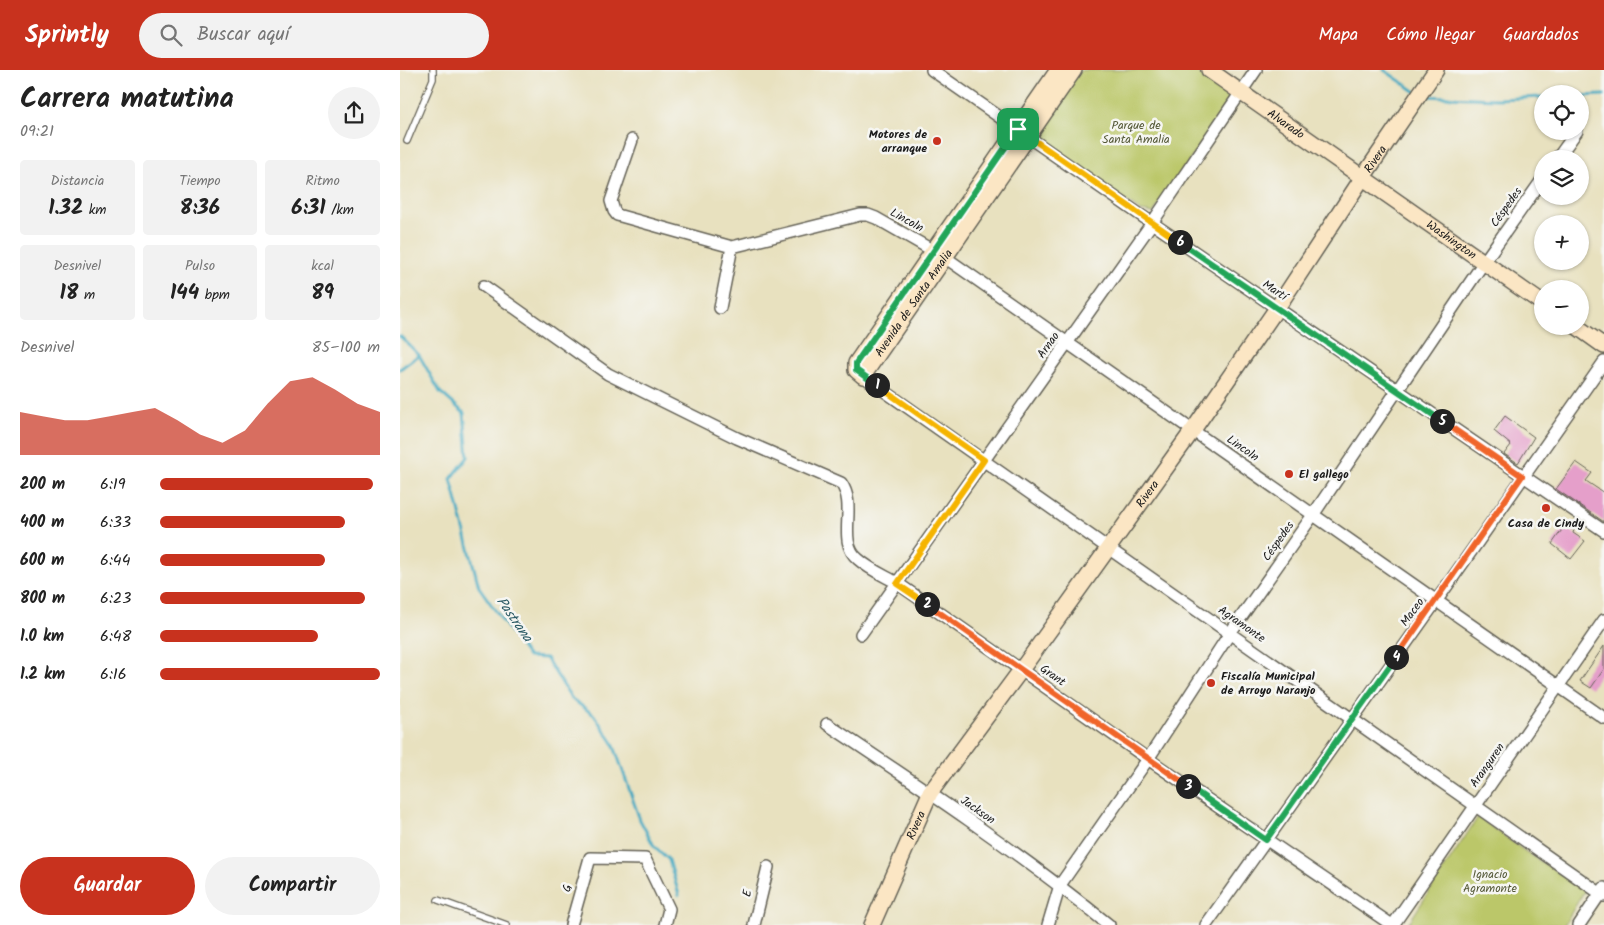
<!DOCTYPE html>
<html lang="es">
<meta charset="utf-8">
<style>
body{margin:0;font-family:Kalam,sans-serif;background:#f2f2f2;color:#222;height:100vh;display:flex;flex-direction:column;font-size:19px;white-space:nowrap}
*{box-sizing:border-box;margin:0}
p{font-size:16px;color:#767676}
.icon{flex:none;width:28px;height:28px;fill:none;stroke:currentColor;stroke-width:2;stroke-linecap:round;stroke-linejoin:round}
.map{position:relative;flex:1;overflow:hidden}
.side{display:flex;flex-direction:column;background:#fff;width:400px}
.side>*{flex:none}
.fabs{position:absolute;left:1134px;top:15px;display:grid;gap:10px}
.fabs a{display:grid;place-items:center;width:55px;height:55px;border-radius:50%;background:#fff;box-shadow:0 1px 4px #0004;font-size:25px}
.pin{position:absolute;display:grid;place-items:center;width:42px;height:42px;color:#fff;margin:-21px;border-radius:10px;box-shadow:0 2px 8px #0006}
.km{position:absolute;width:25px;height:25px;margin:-12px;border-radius:50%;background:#222;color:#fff;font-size:14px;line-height:25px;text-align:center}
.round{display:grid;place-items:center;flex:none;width:52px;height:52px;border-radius:26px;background:#f2f2f2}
.overview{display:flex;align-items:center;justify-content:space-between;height:85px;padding:0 20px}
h1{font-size:28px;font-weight:700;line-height:38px}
.figures{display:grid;grid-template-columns:repeat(3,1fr);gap:8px;height:85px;padding:5px 20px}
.figures div{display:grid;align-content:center;border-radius:5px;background:#f2f2f2;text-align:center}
.figures b{font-size:21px;font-weight:700}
.figures small{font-size:14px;font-weight:400}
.figures p{font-size:14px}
.chart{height:140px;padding:10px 20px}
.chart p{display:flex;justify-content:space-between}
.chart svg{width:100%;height:90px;margin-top:5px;fill:#c8321e;opacity:.7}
.cta{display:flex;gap:10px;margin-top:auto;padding:10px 20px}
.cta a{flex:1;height:58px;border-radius:30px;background:#c8321e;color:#fff;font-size:20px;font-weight:700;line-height:58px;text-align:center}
.cta a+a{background:#f2f2f2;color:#222}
ul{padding:0 20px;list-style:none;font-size:16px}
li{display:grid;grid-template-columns:80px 60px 1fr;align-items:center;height:38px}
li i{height:12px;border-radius:6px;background:#c8321e}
header{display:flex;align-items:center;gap:30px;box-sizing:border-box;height:70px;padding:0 25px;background:#c8321e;color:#fff}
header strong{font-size:24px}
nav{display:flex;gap:28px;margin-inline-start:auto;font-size:18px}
.search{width:350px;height:45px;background:#f2f2f2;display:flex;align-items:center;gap:12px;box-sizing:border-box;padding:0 18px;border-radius:28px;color:#767676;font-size:19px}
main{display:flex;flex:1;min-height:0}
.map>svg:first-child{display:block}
.green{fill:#bbc769;stroke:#6c7242}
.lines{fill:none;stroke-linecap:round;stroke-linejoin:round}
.stream{stroke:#40a8c0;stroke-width:3}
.building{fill:#e59fca}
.lane-casing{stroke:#636155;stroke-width:8}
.street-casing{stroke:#636155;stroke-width:14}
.secondary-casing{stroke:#636155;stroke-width:18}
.lane{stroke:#fff;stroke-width:5.5}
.street{stroke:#fff;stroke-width:11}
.secondary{stroke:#fbe6c4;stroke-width:15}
.split-1-casing{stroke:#fff;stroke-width:10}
.split-2-casing{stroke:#fff;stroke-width:10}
.split-3-casing{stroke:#fff;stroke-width:10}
.split-4-casing{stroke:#fff;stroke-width:10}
.split-5-casing{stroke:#fff;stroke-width:10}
.split-6-casing{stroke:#fff;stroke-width:10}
.split-7-casing{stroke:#fff;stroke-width:10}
.split-1{stroke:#22a559;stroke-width:6}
.split-2{stroke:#f5b400;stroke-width:6}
.split-3{stroke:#f0652b;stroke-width:6}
.split-4{stroke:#22a559;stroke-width:6}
.split-5{stroke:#f0652b;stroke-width:6}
.split-6{stroke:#22a559;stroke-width:6}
.split-7{stroke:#f5b400;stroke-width:6}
.poi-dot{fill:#c8321e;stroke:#f6f6f2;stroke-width:2}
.labels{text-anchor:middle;stroke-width:5;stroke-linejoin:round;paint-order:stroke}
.street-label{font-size:12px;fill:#1c1c1c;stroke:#f6f6f2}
.park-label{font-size:12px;fill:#545837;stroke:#f6f6f2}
.poi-label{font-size:12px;font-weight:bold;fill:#1c1c1c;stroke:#f6f6f2;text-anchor:start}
.water-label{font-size:14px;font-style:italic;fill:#2c5b66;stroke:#f6f6f2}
</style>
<header>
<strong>Sprintly</strong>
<div class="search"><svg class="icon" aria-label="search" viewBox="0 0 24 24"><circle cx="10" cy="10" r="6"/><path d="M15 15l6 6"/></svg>Buscar aquí</div>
<nav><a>Mapa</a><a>Cómo llegar</a><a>Guardados</a></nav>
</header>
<main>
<section class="side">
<div class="overview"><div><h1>Carrera matutina</h1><p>09:21</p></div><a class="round"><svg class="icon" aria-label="share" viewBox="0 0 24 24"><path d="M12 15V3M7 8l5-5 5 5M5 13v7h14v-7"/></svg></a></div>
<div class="figures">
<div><p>Distancia</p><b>1.32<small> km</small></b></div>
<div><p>Tiempo</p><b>8:36</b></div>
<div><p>Ritmo</p><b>6:31<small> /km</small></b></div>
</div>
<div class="figures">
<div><p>Desnivel</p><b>18<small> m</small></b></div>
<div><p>Pulso</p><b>144<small> bpm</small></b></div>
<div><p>kcal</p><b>89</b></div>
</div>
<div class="chart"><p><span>Desnivel</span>85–100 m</p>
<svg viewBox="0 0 160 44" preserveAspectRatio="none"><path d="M0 44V23L10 25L20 27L30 27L40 25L50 23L60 21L70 27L80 34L90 38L100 32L110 19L120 8L130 6L140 12L150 19L160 23V44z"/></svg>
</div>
<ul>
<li><b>200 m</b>6:19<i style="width:97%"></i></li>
<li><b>400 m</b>6:33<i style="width:84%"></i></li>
<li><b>600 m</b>6:44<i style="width:75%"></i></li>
<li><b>800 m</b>6:23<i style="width:93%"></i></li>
<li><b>1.0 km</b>6:48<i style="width:72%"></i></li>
<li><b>1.2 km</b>6:16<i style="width:100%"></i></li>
</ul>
<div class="cta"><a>Guardar</a><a>Compartir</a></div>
</section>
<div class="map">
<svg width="1204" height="855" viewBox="0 0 1204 855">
<rect width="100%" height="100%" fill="#f6f6f2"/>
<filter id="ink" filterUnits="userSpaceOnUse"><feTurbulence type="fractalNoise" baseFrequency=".02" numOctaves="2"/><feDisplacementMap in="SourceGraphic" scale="10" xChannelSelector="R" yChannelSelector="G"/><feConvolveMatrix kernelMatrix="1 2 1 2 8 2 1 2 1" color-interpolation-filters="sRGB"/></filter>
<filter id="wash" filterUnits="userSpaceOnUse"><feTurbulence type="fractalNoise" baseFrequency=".0096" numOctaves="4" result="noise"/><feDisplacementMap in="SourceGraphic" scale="20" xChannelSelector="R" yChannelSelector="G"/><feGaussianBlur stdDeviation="1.12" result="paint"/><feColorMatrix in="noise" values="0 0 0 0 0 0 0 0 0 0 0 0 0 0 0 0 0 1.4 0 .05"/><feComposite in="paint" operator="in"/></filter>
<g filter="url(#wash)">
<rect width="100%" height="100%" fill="#e8e1bf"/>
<path class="green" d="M681 0H794L825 21 829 27 828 35 753 143 741 141 642 74 639 65 640 59Z
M1078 747 1126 782 1185 820 1164 855 1008 854Z"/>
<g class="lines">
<path class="stream" d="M984 0 1016 22
M1023 26 1097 29 1142 27
M1180 26 1204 25
M0 266 19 285 40 322 64 343 68 387 51 409 79 517 128 587 146 588 172 629 194 645 213 673 240 750 254 776 269 790 279 825
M0 299 19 285"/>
</g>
<g id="blocks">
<path class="building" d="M1105 346 1134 367 1118 393 1104 384 1111 375 1094 361Z
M1176 392 1192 403 1186 411 1204 423V452L1156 419Z
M1166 454 1174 460 1173 463 1185 471 1171 489 1152 474Z
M1204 576V599L1191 618 1180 611Z"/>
</g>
</g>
<g filter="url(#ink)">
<use href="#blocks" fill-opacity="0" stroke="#636155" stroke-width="1"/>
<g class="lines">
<g class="lane-casing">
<path id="lane" d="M7 71 33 9V0
M38 830 107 855"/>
</g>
<g class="street-casing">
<path id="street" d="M532 0 752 153 1204 461
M232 70 211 131 214 141 217 145 332 177 460 145H468L476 148 546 188 1204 648
M1157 89 1177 61
M84 216 208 304 337 368 441 413C458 436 436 471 458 489 469 499 485 506 497 513L748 689 992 855
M320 238 332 177
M463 306 1204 826
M461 564 752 153 856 0
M427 654C523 718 619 782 709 855
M171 855 190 788 245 789 269 839 265 855
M354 855 368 797
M648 855 660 815 748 689 830 563 913 445 1084 192 1142 110
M806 855 1037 530 1204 292
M993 855 1204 550
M1179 855 1204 818"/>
</g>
<g class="secondary-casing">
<g id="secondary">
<path id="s1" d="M658 0 456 293V300L463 306 674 0"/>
<path id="s2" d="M809 0 1142 233"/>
<path d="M1176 256 1204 276"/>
<path id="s3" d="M472 855 530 723 621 600 793 360 877 238 963 107 1036 0"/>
</g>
</g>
<use href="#lane" class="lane"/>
<use href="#street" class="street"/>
<use href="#secondary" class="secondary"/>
</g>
</g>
<g class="lines" filter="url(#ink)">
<g class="split-1-casing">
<path id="split-1" d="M477 315 456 300V293L618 59"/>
</g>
<g class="split-2-casing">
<path id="split-2" d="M477 315 584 390 497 514 527 534"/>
</g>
<g class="split-3-casing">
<path id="split-3" d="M527 534 788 716"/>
</g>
<g class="split-4-casing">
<path id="split-4" d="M788 716 866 770 996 587"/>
</g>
<g class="split-5-casing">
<path id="split-5" d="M996 587 1122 406 1042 351"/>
</g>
<g class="split-6-casing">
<path id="split-6" d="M780 172 1042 351"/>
</g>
<g class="split-7-casing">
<path id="split-7" d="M618 59 780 172"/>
</g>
<use href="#split-1" class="split-1"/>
<use href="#split-2" class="split-2"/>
<use href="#split-3" class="split-3"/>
<use href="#split-4" class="split-4"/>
<use href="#split-5" class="split-5"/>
<use href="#split-6" class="split-6"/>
<use href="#split-7" class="split-7"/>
</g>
<g class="poi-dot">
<circle cx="537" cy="71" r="5"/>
<circle cx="889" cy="404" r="5"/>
<circle cx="1146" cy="438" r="5"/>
<circle cx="811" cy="613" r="5"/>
</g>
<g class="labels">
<g class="street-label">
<text dy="4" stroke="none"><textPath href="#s2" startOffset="94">Alvarado</textPath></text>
<text dy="4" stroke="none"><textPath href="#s3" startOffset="919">Rivera</textPath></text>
<text transform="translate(1106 137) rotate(-55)" y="4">Céspedes</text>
<text transform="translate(507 150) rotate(29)" y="4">Lincoln</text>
<text dy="4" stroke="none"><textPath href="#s2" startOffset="296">Washington</textPath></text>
<text transform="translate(875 220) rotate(34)" y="4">Martí</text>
<text dy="4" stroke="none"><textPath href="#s1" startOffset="461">Avenida de Santa Amalia</textPath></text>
<text transform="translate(648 275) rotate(-55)" y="4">Arnao</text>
<text transform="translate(843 378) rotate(35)" y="4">Lincoln</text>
<text dy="4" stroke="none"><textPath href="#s3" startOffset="514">Rivera</textPath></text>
<text transform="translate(878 471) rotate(-55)" y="4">Céspedes</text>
<text transform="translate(1012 542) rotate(-54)" y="4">Maceo</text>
<text transform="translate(842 554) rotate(35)" y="4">Agramonte</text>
<text transform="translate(653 605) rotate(35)" y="4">Grant</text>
<text transform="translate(1087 695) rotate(-55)" y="4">Aranguren</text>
<text transform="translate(578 740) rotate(35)" y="4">Jackson</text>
<text dy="4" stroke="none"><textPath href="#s3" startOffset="109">Rivera</textPath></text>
<text transform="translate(167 818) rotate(-74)" y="4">G</text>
<text transform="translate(347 823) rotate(-76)" y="4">E</text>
</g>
<g class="park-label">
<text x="736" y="59">Parque de<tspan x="736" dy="14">Santa Amalia</tspan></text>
<text x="1090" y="808">Ignacio<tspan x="1090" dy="14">Agramonte</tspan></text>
</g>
<g class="poi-label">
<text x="527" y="68" text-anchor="end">Motores de<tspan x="527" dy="14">arranque</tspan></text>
<text x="899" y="408">El gallego</text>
<text x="1146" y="457" text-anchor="middle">Casa de Cindy</text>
<text x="821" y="610">Fiscalía Municipal<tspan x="821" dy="14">de Arroyo Naranjo</tspan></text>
</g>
<g class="water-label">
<text transform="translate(115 549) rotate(55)" y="5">Pastrana</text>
</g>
</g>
</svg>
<div class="fabs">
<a><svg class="icon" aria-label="locate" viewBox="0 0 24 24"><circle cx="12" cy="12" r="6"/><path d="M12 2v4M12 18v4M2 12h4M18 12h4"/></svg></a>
<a><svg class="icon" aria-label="layers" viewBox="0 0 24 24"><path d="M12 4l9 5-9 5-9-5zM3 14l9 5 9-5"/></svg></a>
<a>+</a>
<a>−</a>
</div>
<div class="pin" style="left:618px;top:59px;background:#1e9e55"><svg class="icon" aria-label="arrive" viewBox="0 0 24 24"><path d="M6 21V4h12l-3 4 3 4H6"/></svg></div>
<b class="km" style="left:477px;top:315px">1</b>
<b class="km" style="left:527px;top:534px">2</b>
<b class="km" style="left:788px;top:716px">3</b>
<b class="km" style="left:996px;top:587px">4</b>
<b class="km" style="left:1042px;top:351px">5</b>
<b class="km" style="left:780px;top:172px">6</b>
</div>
</main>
